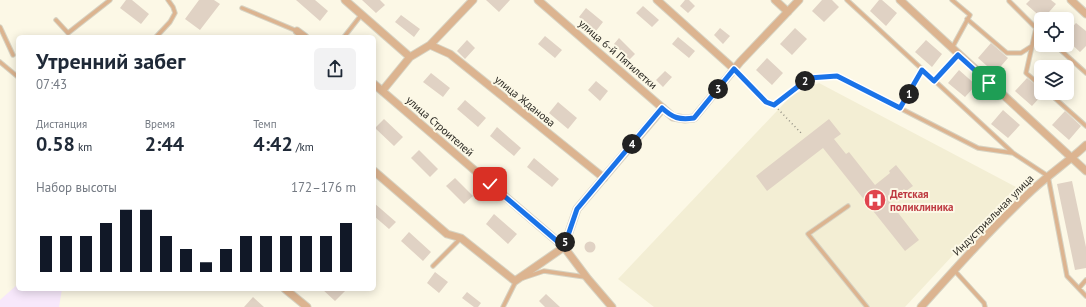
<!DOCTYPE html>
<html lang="ru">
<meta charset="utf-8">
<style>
body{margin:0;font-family:"PT Sans",sans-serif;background:#f2f2f3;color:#1f2937;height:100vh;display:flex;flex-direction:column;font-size:15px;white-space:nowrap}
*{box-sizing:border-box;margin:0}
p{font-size:13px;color:#747a83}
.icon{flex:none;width:22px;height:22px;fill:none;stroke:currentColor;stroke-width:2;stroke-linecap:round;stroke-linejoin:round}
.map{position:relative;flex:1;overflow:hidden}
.panel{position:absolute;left:16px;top:35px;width:360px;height:256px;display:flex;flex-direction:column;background:#fff;border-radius:6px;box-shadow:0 2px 10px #0003}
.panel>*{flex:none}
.fabs{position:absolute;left:1034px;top:12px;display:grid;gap:8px}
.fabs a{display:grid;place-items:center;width:40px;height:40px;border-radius:6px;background:#fff;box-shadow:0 2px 10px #0003;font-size:20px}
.pin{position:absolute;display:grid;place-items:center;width:34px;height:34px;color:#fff;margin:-17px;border-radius:8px;box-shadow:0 2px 6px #0006}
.km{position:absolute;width:20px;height:20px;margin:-10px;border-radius:50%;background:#222;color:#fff;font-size:11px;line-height:20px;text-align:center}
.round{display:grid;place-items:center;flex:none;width:42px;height:42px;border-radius:6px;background:#f2f2f3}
.summary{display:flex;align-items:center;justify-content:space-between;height:68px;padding:0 20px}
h1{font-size:22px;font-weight:700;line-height:30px}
.metrics{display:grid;grid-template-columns:repeat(3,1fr);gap:6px;height:68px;padding:4px 20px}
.metrics div{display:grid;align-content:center}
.metrics b{font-size:20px;font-weight:700}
.metrics small{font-size:11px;font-weight:400}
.metrics p{font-size:11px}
.chart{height:112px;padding:8px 20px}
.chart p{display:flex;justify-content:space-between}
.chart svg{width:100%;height:72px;margin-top:4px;stroke:#111827;stroke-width:6}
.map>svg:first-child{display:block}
.built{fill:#f3eed4}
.industrial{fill:#f7e8fb}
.building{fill:#e0d2c4}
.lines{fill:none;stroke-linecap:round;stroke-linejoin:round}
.service-casing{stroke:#d7d3c3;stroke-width:5.5}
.minor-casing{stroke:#d7d3c3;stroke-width:9}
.path{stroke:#939084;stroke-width:1.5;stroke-dasharray:1 3;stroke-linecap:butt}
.service{stroke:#dcb490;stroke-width:3.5}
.minor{stroke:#dcb490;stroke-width:7}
.route-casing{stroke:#fff;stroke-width:8}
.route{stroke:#1a73e8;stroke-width:5}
.labels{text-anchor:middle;stroke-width:4;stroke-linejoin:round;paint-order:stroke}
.street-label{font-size:11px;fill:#2c2a24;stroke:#fcf8e6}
.health-label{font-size:11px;font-weight:bold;fill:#be3a42;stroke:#fcf8e6;text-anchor:start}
</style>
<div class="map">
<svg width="1086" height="307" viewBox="0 0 1086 307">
<rect width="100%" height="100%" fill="#fcf8e6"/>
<path class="built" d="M819 83 1016 187 905 307H654L618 279 792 95Z"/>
<path class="industrial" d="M18 284V289H62L59 307H0V300Z"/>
<path class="building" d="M126 0H132L149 14 141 24 120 8Z
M199 0H214L220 4 200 30 185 19Z
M296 0H315L328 11 320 21Z
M362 0H380L385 5 376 13Z
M486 0H510L499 12Z
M685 0H689L695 6 688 13 680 6Z
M822 0H832L839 7 824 22 812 11Z
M879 0H882L897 13 886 26 870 11Z
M1030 0H1051L1056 4 1043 19 1026 4Z
M643 6 659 20 652 27 636 13Z
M586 8 603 22 596 31 579 17Z
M401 15 420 29 414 37 395 22Z
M1076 23 1086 31V46L1080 52 1067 40V33Z
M720 28 730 36 723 44 714 35Z
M795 28 807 39 792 55 780 44Z
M545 36 562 50 555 58 538 44Z
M678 37 695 51 689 58 672 44Z
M619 38 635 54 629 60 614 44Z
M467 40 475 48 465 59 457 51Z
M926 40 942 54 932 67 915 52Z
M991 43 1008 58 995 73 978 58Z
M767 58 783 73 772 85 756 70Z
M959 70 976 85 965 97 948 83Z
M665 71 672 77 663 87 656 80Z
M431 73 450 88 443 97 423 82Z
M1027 78 1041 89V96L1032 106 1015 91Z
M596 81 608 91 600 101 588 90Z
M465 100 486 118 478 127 457 109Z
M558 102 577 118 568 129 549 113Z
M1003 110 1020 125 1008 138 991 124Z
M1065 111 1081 126 1069 140 1052 125Z
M384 119 403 137 394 146 375 128Z
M829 119 841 134 834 139 846 154 849 152 875 185 890 173 889 171 896 165 913 186 906 191 904 189 889 201 919 240 905 251 823 148 767 191 756 176Z
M497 127 521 148 514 156 490 136Z
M419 150 438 169 430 177 411 158Z
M534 158 559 179 552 187 527 167Z
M455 178 473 196 464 204 446 186Z
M1072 181 1086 247V268L1075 270 1057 184Z
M374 203 396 222 389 229 374 216Z
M494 214 517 234 508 244 486 224Z
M409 232 431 252 423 261 401 241Z
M584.5 247a5.5 5.5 0 1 1 11 0a5.5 5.5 0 1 1-11 0Z
M435 272 448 282 439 293 427 283Z
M322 289H347L335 301Z
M467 292 481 303 478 307H474L462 298Z
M546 294 560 307H545L539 301Z
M253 297 264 307H244Z"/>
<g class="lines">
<g class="service-casing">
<path id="service" d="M847 0 1012 152
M1009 0V1L1036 28 1026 73 1041 86
M242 8 297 31
M967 19 1007 53H1021L1032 46
M56 20 68 33 110 0
M0 27 13 55
M1036 28 1041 32
M156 37 170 22 175 13 173 7 168 0
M344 37 362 14
M1055 45 1086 73
M952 48 970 15 952 0
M0 62 18 77
M734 69 766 102 774 105 809 78 837 76 978 148 1013 153 1048 176 1067 276 1086 296
M934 81 958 55
M1049 93 1086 126
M900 108 922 70
M848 206 808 234 867 307
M433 266 460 239
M954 270 984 303 985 307
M523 278 544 271 585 277
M1079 288 1086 280
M503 307 516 281"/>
</g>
<g class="minor-casing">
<path id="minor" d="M345 0 410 57
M538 0 673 117 685 119 694 118 740 62 799 0
M657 0 734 69
M775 0 788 12
M900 0 1086 171
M1071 0 1086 14
M297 31 305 37
M430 45 450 54 604 178
M374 84 564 247 588 279 612 307
M383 90 410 57 430 45 473 0
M374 171 447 234 461 238 515 281 564 247
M564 247 577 209 663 108
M285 289 307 307
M921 307C955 269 989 231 1026 196 1045 177 1067 163 1086 145"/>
</g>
<path class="path" d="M778 109 802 134"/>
<use href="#service" class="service"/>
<use href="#minor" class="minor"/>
</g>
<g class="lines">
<g class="route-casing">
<path id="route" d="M490 184 564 247 577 209 662 108C673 118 679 120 694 118L734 69 766 102 774 105 809 78 837 76 900 108 922 70 934 81 958 55 989 83"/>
</g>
<use href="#route" class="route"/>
</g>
<defs>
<g id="hospital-disc" transform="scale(1.15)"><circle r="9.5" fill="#e0444e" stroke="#fcf8e6"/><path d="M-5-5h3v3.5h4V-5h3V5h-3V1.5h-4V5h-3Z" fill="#fff"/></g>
</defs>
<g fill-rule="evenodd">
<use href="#hospital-disc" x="875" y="200"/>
</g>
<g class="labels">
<g class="street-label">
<text transform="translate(618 54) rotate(41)" y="4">улица 6-й Пятилетки</text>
<text transform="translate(525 101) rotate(39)" y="4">улица Жданова</text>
<text transform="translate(440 126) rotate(41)" y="4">улица Строителей</text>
<text transform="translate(993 215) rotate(-45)" y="4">Индустриальная улица</text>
</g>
<g class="health-label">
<text x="890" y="198">Детская<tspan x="890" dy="13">поликлиника</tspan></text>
</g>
</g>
</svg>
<div class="fabs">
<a><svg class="icon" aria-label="locate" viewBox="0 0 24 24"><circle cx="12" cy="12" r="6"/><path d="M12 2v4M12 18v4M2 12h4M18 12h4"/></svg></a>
<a><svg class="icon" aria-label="layers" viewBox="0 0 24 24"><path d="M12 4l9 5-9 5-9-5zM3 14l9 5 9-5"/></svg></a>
</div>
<div class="pin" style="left:989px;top:83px;background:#1e9e55"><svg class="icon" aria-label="arrive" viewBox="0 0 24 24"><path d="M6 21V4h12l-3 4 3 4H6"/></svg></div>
<div class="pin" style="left:490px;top:184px;background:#d93025"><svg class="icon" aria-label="check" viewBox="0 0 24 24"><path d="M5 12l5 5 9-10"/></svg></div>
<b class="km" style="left:909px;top:94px">1</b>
<b class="km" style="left:805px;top:81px">2</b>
<b class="km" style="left:718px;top:89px">3</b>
<b class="km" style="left:632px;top:144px">4</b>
<b class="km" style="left:565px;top:242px">5</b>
<section class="panel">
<div class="summary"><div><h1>Утренний забег</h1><p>07:43</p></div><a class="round"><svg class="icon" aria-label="share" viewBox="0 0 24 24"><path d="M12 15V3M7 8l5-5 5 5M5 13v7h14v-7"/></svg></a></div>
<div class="metrics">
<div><p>Дистанция</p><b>0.58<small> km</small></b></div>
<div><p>Время</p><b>2:44</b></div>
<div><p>Темп</p><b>4:42<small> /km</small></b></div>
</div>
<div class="chart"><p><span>Набор высоты</span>172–176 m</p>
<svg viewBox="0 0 160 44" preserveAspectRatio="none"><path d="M5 44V22M15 44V22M25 44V22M35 44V14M45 44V6M55 44V6M65 44V22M75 44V30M85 44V38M95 44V30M105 44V22M115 44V22M125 44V22M135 44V22M145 44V22M155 44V14"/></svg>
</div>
</section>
</div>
